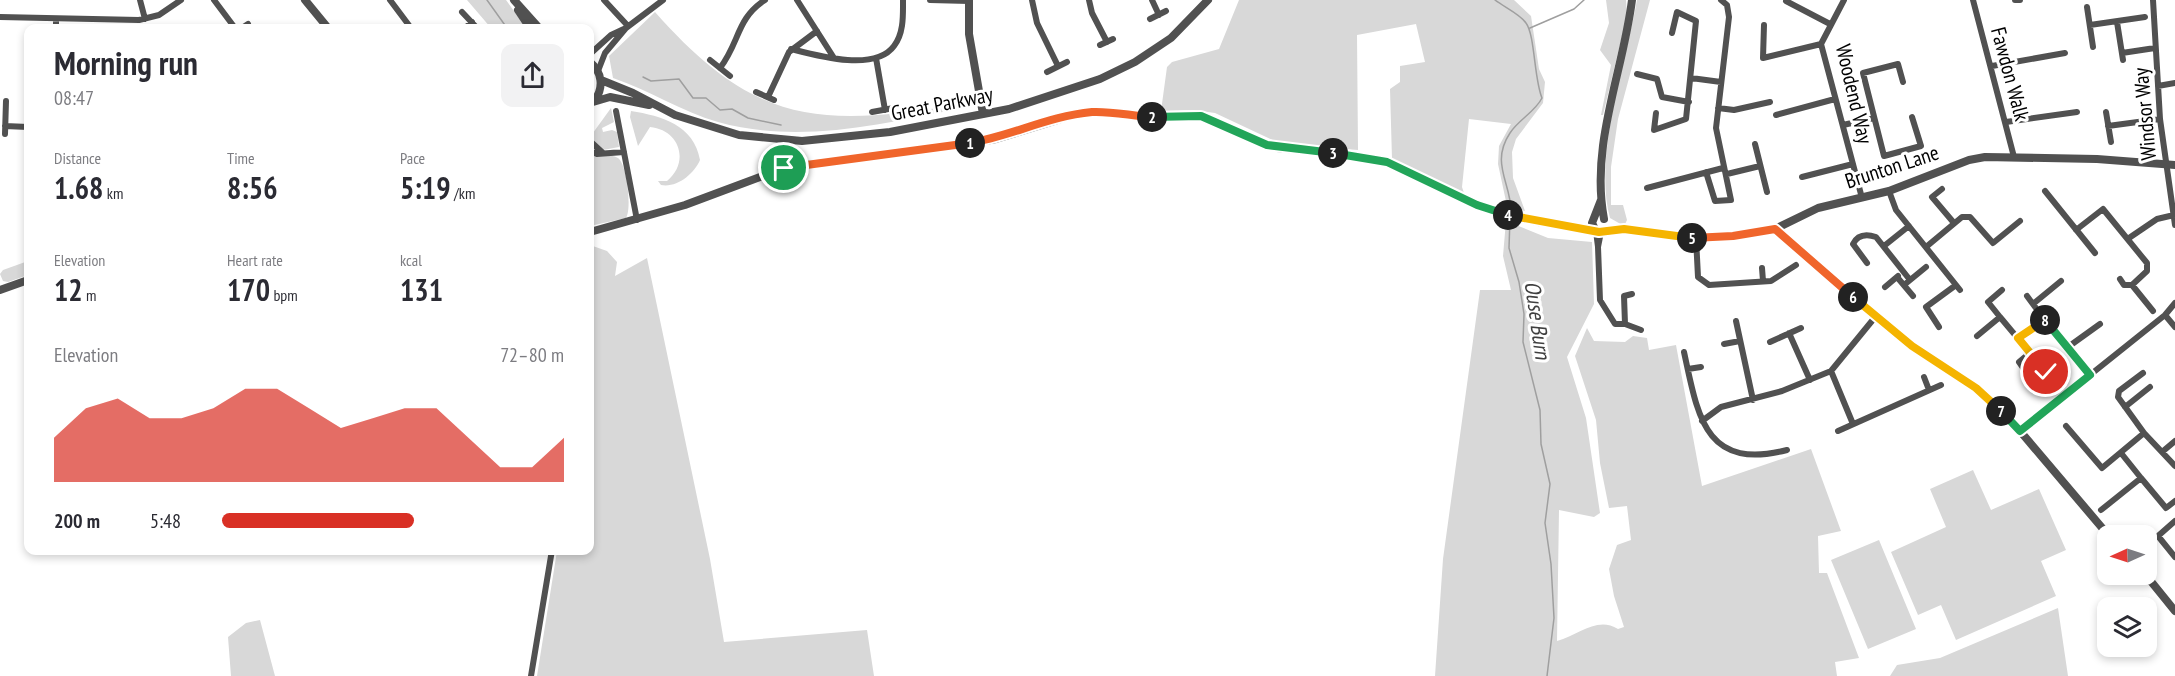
<!DOCTYPE html>
<meta charset="utf-8">
<style>
body{margin:0;font-family:"PT Sans Narrow",sans-serif;background:#f2f2f3;color:#2b2b33;height:100vh;display:flex;flex-direction:column;font-size:22px;white-space:nowrap}
*{box-sizing:border-box;margin:0}
p{font-size:20px;color:#7c7c81}
.icon{flex:none;width:33px;height:33px;fill:none;stroke:currentColor;stroke-width:2;stroke-linecap:round;stroke-linejoin:round}
.map{position:relative;flex:1;overflow:hidden}
.details{position:absolute;left:24px;top:24px;width:570px;height:531px;display:flex;flex-direction:column;background:#fff;border-radius:12px;box-shadow:0 3px 9px #0003}
.details>*{flex:none}
.needle{width:39px;rotate:267deg}
.fabs{position:absolute;left:2097px;top:525px;display:grid;gap:12px}
.fabs a{display:grid;place-items:center;width:60px;height:60px;border-radius:12px;background:#fff;box-shadow:0 3px 9px #0003;font-size:30px}
.pin{position:absolute;display:grid;place-items:center;width:51px;height:51px;color:#fff;margin:-26px;border:3px solid #fff;border-radius:50%;box-shadow:0 2px 6px #0007}
.km{position:absolute;width:30px;height:30px;margin:-15px;border-radius:50%;background:#222;color:#fff;font-size:16px;line-height:30px;text-align:center}
.round{display:grid;place-items:center;flex:none;width:63px;height:63px;border-radius:12px;background:#f2f2f3}
.overview{display:flex;align-items:center;justify-content:space-between;height:102px;padding:0 30px}
h1{font-size:33px;font-weight:700;line-height:45px}
.metrics{display:grid;grid-template-columns:repeat(3,1fr);gap:9px;height:102px;padding:6px 30px}
.metrics div{display:grid;align-content:center}
.metrics b{font-size:30px;font-weight:700}
.metrics small{font-size:16px;font-weight:400}
.metrics p{font-size:16px}
.chart{height:168px;padding:12px 30px}
.chart p{display:flex;justify-content:space-between}
.chart svg{width:100%;height:108px;margin-top:6px;fill:#d93025;opacity:.7}
ul{padding:0 30px;list-style:none;font-size:20px}
li{display:grid;grid-template-columns:96px 72px 1fr;align-items:center;height:45px}
li i{height:15px;border-radius:8px;background:#d93025}
.map>svg:first-child{display:block}
.green{fill:#d8d8d8}
.lines{fill:none;stroke-linecap:round;stroke-linejoin:round}
.stream{stroke:#9f9f9f;stroke-width:1.5}
.minor{stroke:#515151;stroke-width:6}
.tertiary{stroke:#515151;stroke-width:8}
.split-1-casing{stroke:#fff;stroke-width:12}
.split-2-casing{stroke:#fff;stroke-width:12}
.split-3-casing{stroke:#fff;stroke-width:12}
.split-4-casing{stroke:#fff;stroke-width:12}
.split-5-casing{stroke:#fff;stroke-width:12}
.split-6-casing{stroke:#fff;stroke-width:12}
.split-7-casing{stroke:#fff;stroke-width:12}
.split-8-casing{stroke:#fff;stroke-width:12}
.split-9-casing{stroke:#fff;stroke-width:12}
.split-1{stroke:#f0652b;stroke-width:8}
.split-2{stroke:#f0652b;stroke-width:8}
.split-3{stroke:#22a559;stroke-width:8}
.split-4{stroke:#22a559;stroke-width:8}
.split-5{stroke:#f5b400;stroke-width:8}
.split-6{stroke:#f0652b;stroke-width:8}
.split-7{stroke:#f5b400;stroke-width:8}
.split-8{stroke:#22a559;stroke-width:8}
.split-9{stroke:#f5b400;stroke-width:8}
.labels{text-anchor:middle;stroke-width:6;stroke-linejoin:round;paint-order:stroke}
.street-label{font-size:21px;fill:#000;stroke:#fff}
.water-label{font-size:22px;font-style:italic;fill:#404040;stroke:#fff}
</style>
<div class="map">
<svg width="2175" height="676" viewBox="0 0 2175 676">
<rect width="100%" height="100%" fill="#fff"/>
<path class="green" d="M467 0H506L526 28H491Z
M1239 0H1514L1531 16 1539 69 1545 82 1543 103 1516 139 1512 152 1513 178 1525 211 1507 206 1498 164 1499 146 1511 124 1469 119 1462 187 1464 193 1392 159 1390 89 1400 82V66L1425 62 1416 24 1357 35 1358 150 1281 144 1215 113 1194 110 1161 111 1167 67 1172 62 1219 49Z
M1606 0H1626L1627 15 1603 115H1601L1611 65 1600 50 1609 23Z
M1637 0H1650L1618 119 1611 167V205H1623L1627 220 1624 226 1610 218C1593 157 1626 62 1637 0Z
M655 12C753 123 817 128 956 105L957 109C879 125 797 144 718 122 682 112 649 90 613 78L609 56Z
M611 108 614 122 602 128 603 132 612 130 617 132 619 147 603 150 590 137Z
M631 111C662 116 694 125 700 160 694 174 677 188 661 185L658 181H667C690 162 680 130 650 127L638 146 630 117Z
M590 154C598 157 610 153 618 158 627 164 632 209 626 218L590 226Z
M1506 221 1548 238 1592 242 1594 304 1567 357 1586 418 1600 513 1594 517 1559 510 1557 641C1579 635 1597 616 1618 629L1624 627 1614 596 1609 569 1617 545 1631 540 1627 506 1609 508 1600 463 1596 420 1575 356 1587 328 1594 341 1625 342 1633 336 1647 338 1649 350 1676 345 1702 486 1811 449 1841 531 1818 536 1819 573H1827L1859 658 1835 662 1837 676H1435L1443 559 1480 290H1511L1503 256Z
M590 245 607 251 617 262 615 276 647 258 710 559 724 642 867 630 874 676H537L557 551 590 550Z
M28 261V275L8 282 3 281 0 274 3 270Z
M1973 470 1991 510 2039 489 2066 550 2041 561 2056 596 1956 640 1941 605 1918 615 1891 552 1946 527 1930 489Z
M1879 540 1916 629 1868 649 1831 560Z
M2058 608 2068 676H1890L1897 665 1940 658Z
M260 620 275 676H231L228 637 246 623Z"/>
<g class="lines">
<path class="stream" d="M487 0 507 28
M1495 0C1504 7 1520 14 1526 23 1535 35 1534 79 1542 98 1535 112 1518 120 1510 133 1490 163 1511 183 1511 211
M1530 28 1574 9 1584 0
M643 77 651 81 679 79 693 98H706L720 110 732 109 748 118 781 125
M1510 218 1509 248 1519 282 1524 314 1523 342 1540 410 1541 444 1550 484 1545 523 1551 564 1554 618 1547 676"/>
<path class="minor" d="M140 0 145 19
M214 0 235 28
M390 0 411 28
M604 0 628 26
M797 0 834 58
M930 0 969 1
M1032 0 1037 23 1058 66
M1089 0 1092 13 1107 42
M1152 0 1159 15
M1844 0 1821 44 1862 198
M1973 0 2014 157
M2015 0H2020
M2153 0 2160 119 2175 225
M1786 1 1830 24
M2087 7 2093 47
M462 12 477 28
M0 17 139 20 159 15 181 0
M1150 19 1166 11
M2117 22 2123 60
M1764 25 1763 58 1821 44
M2090 25 2145 17
M56 28V19
M242 28 248 24
M465 28 472 22
M626 28 663 0
M1100 45 1113 39
M791 49C818 56 875 72 894 46 904 33 903 15 903 0
M2122 53 2155 48
M590 54 611 35 626 28 605 53 598 71
M876 58 885 110
M710 60 730 76
M1992 66 2065 53
M720 68C740 42 736 19 765 0
M1047 72 1067 62
M1637 74 1657 79 1662 97 1689 102
M1691 78 1721 82
M1903 82 1898 64 1863 73 1884 156 1921 146 1912 117
M2158 86 2175 83
M756 92 774 100
M768 97 789 52 817 31
M1718 108 1734 110 1770 102
M616 111 637 220
M872 112 899 107
M2106 112 2111 142
M1656 113 1654 130 1686 119 1696 21 1677 12 1672 33
M1776 115 1835 99
M2006 122 2077 112
M1843 125 1874 118
M5 126 28 127
M2108 126 2160 119
M5 134 6 101
M590 141 603 153
M1755 144 1767 192
M590 151 597 154 624 152
M1706 172 1715 201 1731 200 1716 128 1729 17 1727 5 1721 0
M1727 174 1760 166
M1802 177 1853 164
M1647 188 1723 168
M1942 189 1932 197 1954 223
M1889 191 1896 210 1960 290
M2045 191 2095 253
M2076 230 2103 209 2147 263V271L2132 285
M1596 231 1598 247 1601 232
M1696 238 1698 277 1709 285 1771 281 1796 265
M2129 238 2157 219 2174 215
M1884 246 1909 226
M1598 247 1600 300 1615 324H1625L1624 296 1632 294
M1926 247 1962 217H1970L1993 243 2020 221
M1867 263 1853 244C1858 234 1867 234 1876 237L1910 280
M1762 268 1763 281
M1897 277 1913 296
M2120 279 2124 285H2132L2153 311
M1904 285 1926 267
M1885 287 1898 276
M2033 304 2061 281
M2165 315 2175 327
M2000 317 1988 302 2002 290
M2044 319 2089 375
M1736 321 1753 400
M1625 324 1641 330
M1939 327 1926 307 1956 285
M1789 333 1810 380
M1977 336 2000 317 2046 372 2033 382 2019 362 2031 352
M2018 338 2044 319 2027 296
M1770 342 1801 328
M1724 344 1740 341
M2068 347 2100 324
M1684 352C1698 417 1705 471 1787 450
M1688 369 1701 367
M1831 371 1853 424
M2143 373 2119 391 2118 397 2144 433 2175 466
M1924 377 1929 390
M2125 407 2150 387
M1702 421 1721 407 1782 391 1831 371 1876 316
M2066 426 2102 468 2144 433
M1838 431 1941 385
M2020 431 2165 315 2175 303
M2162 452 2175 441
M2141 478 2166 508 2175 501
M2101 510 2141 478 2121 453
M2175 521 2158 536 2175 557
M531 676 552 550"/>
<path class="tertiary" d="M305 0 328 28
M514 0 539 28
M969 0V34L983 114
M518 10 530 28
M590 62C602 72 604 87 595 100
M601 80 633 93 675 115 739 135 802 141 890 132 1009 109 1100 79 1135 62 1171 38 1208 0
M593 102 610 97 649 105
M1601 200 1592 223 1596 231 1625 229 1696 238 1733 236 1775 229 1818 208 1889 191 1969 160 1985 157 2097 159 2175 165
M1604 219C1590 145 1623 72 1632 0
M1775 229 1897 335 1987 397 2020 431 2109 536
M590 232 685 205 784 168 963 145 996 139 1074 115 1104 112 1149 117 1201 116 1277 148 1353 155 1387 162 1477 205 1501 213 1538 222 1594 230
M0 290 28 280
M2145 574 2175 611"/>
</g>
<g class="lines">
<g class="split-1-casing">
<path id="split-1" d="M784 168 970 143"/>
</g>
<g class="split-2-casing">
<path id="split-2" d="M970 143C1011 136 1049 116 1092 112 1112 111 1132 116 1152 117"/>
</g>
<g class="split-3-casing">
<path id="split-3" d="M1152 117 1201 116 1267 145 1333 153"/>
</g>
<g class="split-4-casing">
<path id="split-4" d="M1333 153 1387 162 1477 205 1508 215"/>
</g>
<g class="split-5-casing">
<path id="split-5" d="M1508 215 1599 232 1624 229 1692 238"/>
</g>
<g class="split-6-casing">
<path id="split-6" d="M1692 238 1733 236 1775 229 1853 297"/>
</g>
<g class="split-7-casing">
<path id="split-7" d="M1853 297 1912 346 1976 388 2001 411"/>
</g>
<g class="split-8-casing">
<path id="split-8" d="M2001 411 2020 431 2090 375 2045 320"/>
</g>
<g class="split-9-casing">
<path id="split-9" d="M2045 320 2018 338 2046 372"/>
</g>
<use href="#split-1" class="split-1"/>
<use href="#split-2" class="split-2"/>
<use href="#split-3" class="split-3"/>
<use href="#split-4" class="split-4"/>
<use href="#split-5" class="split-5"/>
<use href="#split-6" class="split-6"/>
<use href="#split-7" class="split-7"/>
<use href="#split-8" class="split-8"/>
<use href="#split-9" class="split-9"/>
</g>
<g class="labels">
<g class="street-label">
<text transform="translate(2010 74) rotate(75)" y="7">Fawdon Walk</text>
<text transform="translate(1854 94) rotate(77)" y="7">Woodend Way</text>
<text transform="translate(942 104) rotate(-11)" y="7">Great Parkway</text>
<text transform="translate(2145 114) rotate(-95)" y="7">Windsor Way</text>
<text transform="translate(1892 167) rotate(-18)" y="7">Brunton Lane</text>
</g>
<g class="water-label">
<text transform="translate(1538 320) rotate(82)" y="8">Ouse Burn</text>
</g>
</g>
</svg>
<div class="fabs">
<a><svg class="needle" viewBox="-14 -14 28 28"><path d="M0-13l5 13h-10z" fill="#e53935"/><path d="M0 13l5-13h-10z" fill="#7c7c81"/></svg></a>
<a><svg class="icon" aria-label="layers" viewBox="0 0 24 24"><path d="M12 4l9 5-9 5-9-5zM3 14l9 5 9-5"/></svg></a>
</div>
<div class="pin" style="left:784px;top:168px;background:#1e9e55"><svg class="icon" aria-label="arrive" viewBox="0 0 24 24"><path d="M6 21V4h12l-3 4 3 4H6"/></svg></div>
<div class="pin" style="left:2046px;top:372px;background:#d93025"><svg class="icon" aria-label="check" viewBox="0 0 24 24"><path d="M5 12l5 5 9-10"/></svg></div>
<b class="km" style="left:970px;top:143px">1</b>
<b class="km" style="left:1152px;top:117px">2</b>
<b class="km" style="left:1333px;top:153px">3</b>
<b class="km" style="left:1508px;top:215px">4</b>
<b class="km" style="left:1692px;top:238px">5</b>
<b class="km" style="left:1853px;top:297px">6</b>
<b class="km" style="left:2001px;top:411px">7</b>
<b class="km" style="left:2045px;top:320px">8</b>
<section class="details">
<div class="overview"><div><h1>Morning run</h1><p>08:47</p></div><a class="round"><svg class="icon" aria-label="share" viewBox="0 0 24 24"><path d="M12 15V3M7 8l5-5 5 5M5 13v7h14v-7"/></svg></a></div>
<div class="metrics">
<div><p>Distance</p><b>1.68<small> km</small></b></div>
<div><p>Time</p><b>8:56</b></div>
<div><p>Pace</p><b>5:19<small> /km</small></b></div>
</div>
<div class="metrics">
<div><p>Elevation</p><b>12<small> m</small></b></div>
<div><p>Heart rate</p><b>170<small> bpm</small></b></div>
<div><p>kcal</p><b>131</b></div>
</div>
<div class="chart"><p><span>Elevation</span>72–80 m</p>
<svg viewBox="0 0 160 44" preserveAspectRatio="none"><path d="M0 44V26L10 14L20 10L30 18L40 18L50 14L60 6L70 6L80 14L90 22L100 18L110 14L120 14L130 26L140 38L150 38L160 26V44z"/></svg>
</div>
<ul>
<li><b>200 m</b>5:48<i style="width:56%"></i></li>
</ul>
</section>
</div>
